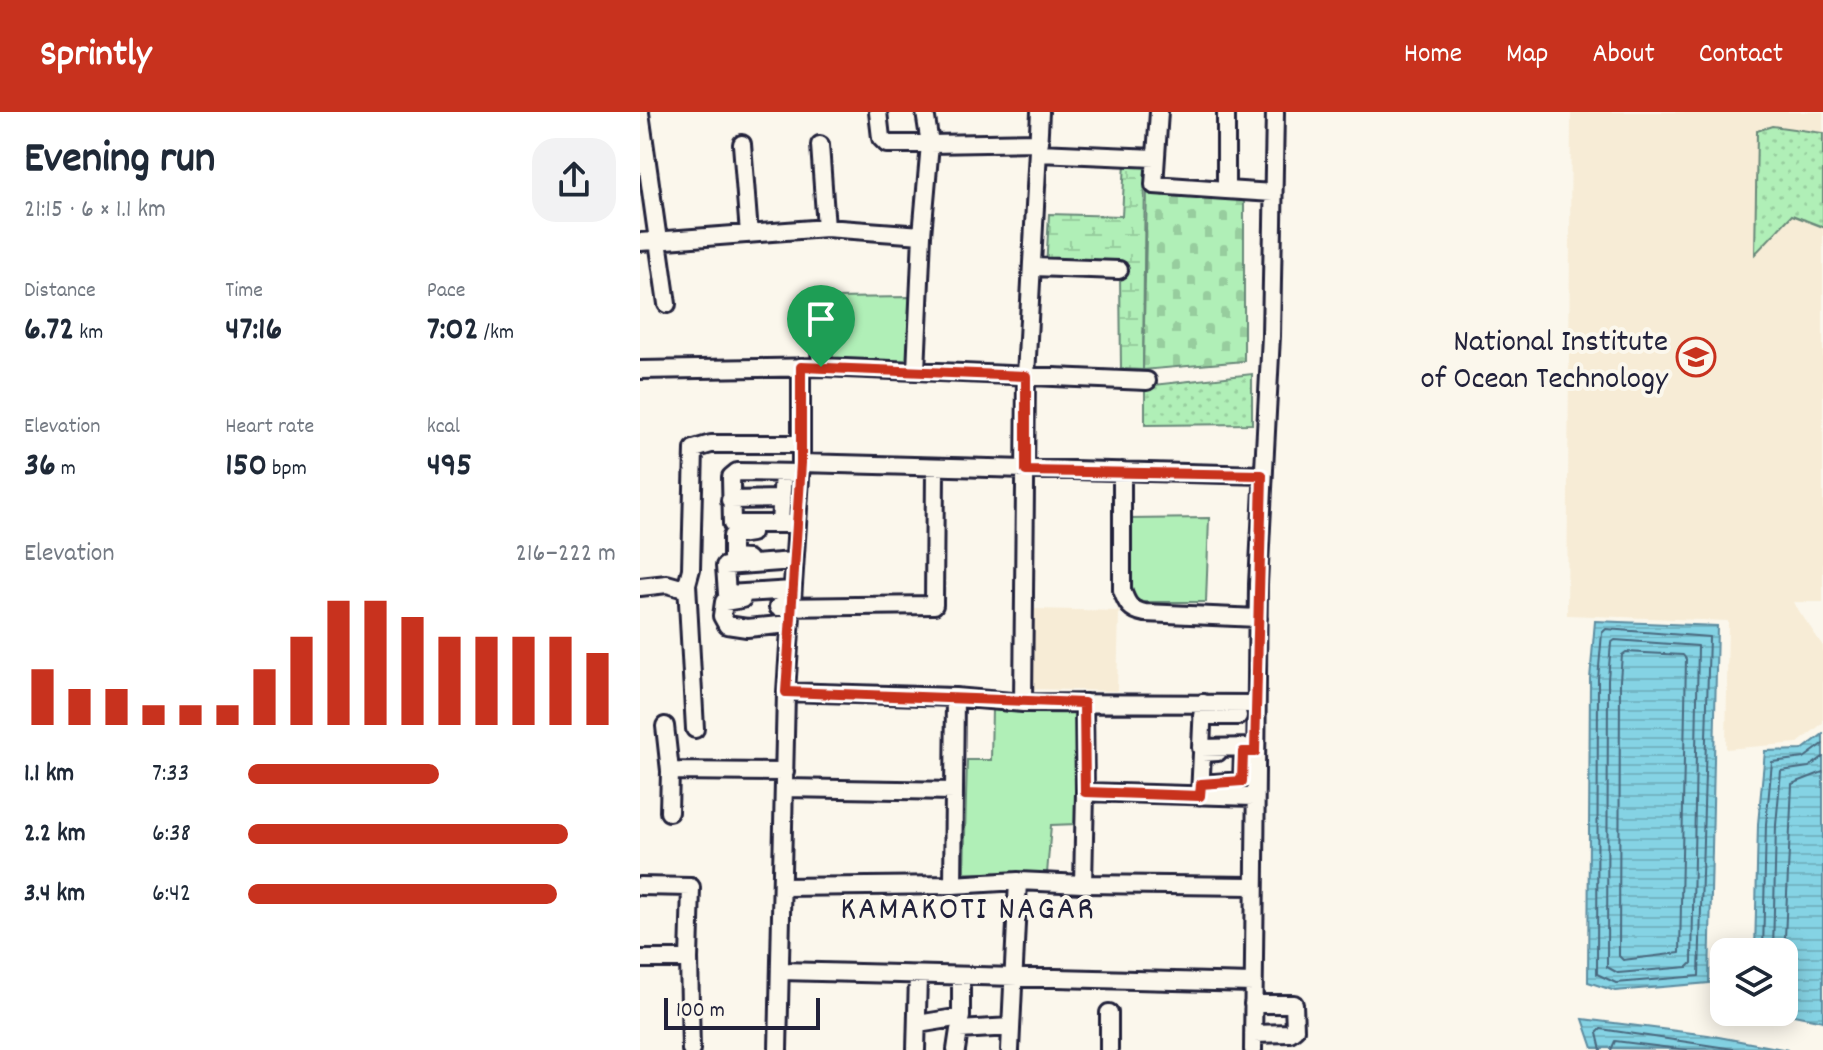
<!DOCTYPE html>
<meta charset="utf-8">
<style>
body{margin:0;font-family:Dekko,sans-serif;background:#f2f2f3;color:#1f2937;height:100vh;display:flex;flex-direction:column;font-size:30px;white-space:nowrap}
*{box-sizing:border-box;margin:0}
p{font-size:26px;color:#747a83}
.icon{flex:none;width:44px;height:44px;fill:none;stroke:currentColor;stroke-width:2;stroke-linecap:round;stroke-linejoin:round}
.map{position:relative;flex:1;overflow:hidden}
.drawer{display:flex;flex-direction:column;background:#fff;width:640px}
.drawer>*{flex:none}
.fabs{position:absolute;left:1070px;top:826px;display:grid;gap:16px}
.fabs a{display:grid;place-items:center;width:88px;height:88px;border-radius:16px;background:#fff;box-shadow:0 4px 20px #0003;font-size:40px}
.scale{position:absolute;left:24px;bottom:20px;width:156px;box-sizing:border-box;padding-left:8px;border:4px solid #22223b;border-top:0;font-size:22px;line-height:28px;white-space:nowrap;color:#22223b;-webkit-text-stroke:6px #fbf7ec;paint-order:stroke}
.pin{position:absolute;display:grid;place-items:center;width:68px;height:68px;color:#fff;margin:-82px -34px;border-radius:50% 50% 50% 0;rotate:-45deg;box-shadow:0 0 8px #0007}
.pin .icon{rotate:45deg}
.round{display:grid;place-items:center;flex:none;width:84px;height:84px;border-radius:24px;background:#f2f2f3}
.summary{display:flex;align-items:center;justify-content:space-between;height:136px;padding:0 24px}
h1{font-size:44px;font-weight:700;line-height:60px}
.figures{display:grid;grid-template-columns:repeat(3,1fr);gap:12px;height:136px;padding:8px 24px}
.figures div{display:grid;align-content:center}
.figures b{font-size:34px;font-weight:700}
.figures small{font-size:22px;font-weight:400}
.figures p{font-size:22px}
.chart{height:224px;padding:16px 24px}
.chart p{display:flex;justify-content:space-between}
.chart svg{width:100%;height:144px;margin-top:8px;stroke:#c8321e;stroke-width:6}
ul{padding:0 24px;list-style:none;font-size:26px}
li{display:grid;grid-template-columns:128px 96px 1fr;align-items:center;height:60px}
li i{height:20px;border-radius:10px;background:#c8321e}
header{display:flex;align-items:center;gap:48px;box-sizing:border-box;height:112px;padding:0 40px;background:#c8321e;color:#fff}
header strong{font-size:38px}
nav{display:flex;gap:44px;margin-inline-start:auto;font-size:28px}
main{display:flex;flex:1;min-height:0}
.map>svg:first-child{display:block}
.built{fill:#f7ecd6}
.grass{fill:url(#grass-dots);stroke:#698879;stroke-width:2}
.wetland{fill:url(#wetland-marsh);stroke:#698879;stroke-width:2}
.cemetery{fill:url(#cemetery-stones);stroke:#698879;stroke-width:2}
.park{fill:#b0efb7;stroke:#698879;stroke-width:2}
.water{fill:url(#water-rules);stroke:#5d8ca0;stroke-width:2}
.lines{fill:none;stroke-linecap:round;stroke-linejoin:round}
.shore{stroke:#4a697f;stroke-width:2}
.minor-casing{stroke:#22223b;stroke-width:22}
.minor{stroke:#fbf7ec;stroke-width:16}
.route-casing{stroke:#fff;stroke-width:16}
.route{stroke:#c8321e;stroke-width:10}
.labels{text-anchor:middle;stroke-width:8;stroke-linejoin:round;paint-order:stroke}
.poi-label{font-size:32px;fill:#22223b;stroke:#fbf7ec;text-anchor:end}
.neighbourhood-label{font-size:34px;letter-spacing:2px;fill:#22223b;stroke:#fbf7ec}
</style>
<header>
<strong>Sprintly</strong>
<nav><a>Home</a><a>Map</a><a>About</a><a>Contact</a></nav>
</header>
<main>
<section class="drawer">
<div class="summary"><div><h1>Evening run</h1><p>21:15 · 6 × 1.1 km</p></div><a class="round"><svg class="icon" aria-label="share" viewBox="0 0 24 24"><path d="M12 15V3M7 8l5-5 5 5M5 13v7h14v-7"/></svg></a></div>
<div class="figures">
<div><p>Distance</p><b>6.72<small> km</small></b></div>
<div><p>Time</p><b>47:16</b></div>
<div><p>Pace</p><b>7:02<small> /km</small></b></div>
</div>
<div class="figures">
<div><p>Elevation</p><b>36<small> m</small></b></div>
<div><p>Heart rate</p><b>150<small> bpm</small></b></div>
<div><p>kcal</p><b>495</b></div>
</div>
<div class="chart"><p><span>Elevation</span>216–222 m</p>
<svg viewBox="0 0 160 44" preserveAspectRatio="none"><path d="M5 44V27M15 44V33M25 44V33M35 44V38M45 44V38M55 44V38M65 44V27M75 44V17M85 44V6M95 44V6M105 44V11M115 44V17M125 44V17M135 44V17M145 44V17M155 44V22"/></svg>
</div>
<ul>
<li><b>1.1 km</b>7:33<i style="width:52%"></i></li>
<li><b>2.2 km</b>6:38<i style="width:87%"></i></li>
<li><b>3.4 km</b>6:42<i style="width:84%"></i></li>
</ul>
</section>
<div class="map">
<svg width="1183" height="938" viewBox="0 0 1183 938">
<defs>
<pattern id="grass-dots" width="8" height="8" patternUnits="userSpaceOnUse" patternTransform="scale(2)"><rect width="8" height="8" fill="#b0efb7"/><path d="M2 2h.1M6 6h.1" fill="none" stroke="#97cd9e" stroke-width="1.8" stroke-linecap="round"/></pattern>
<pattern id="wetland-marsh" width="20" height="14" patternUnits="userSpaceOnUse" patternTransform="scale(2)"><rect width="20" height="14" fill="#b0efb7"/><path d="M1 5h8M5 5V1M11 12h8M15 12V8" fill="none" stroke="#97cd9e"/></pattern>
<pattern id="cemetery-stones" width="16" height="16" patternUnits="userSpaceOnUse" patternTransform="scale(2)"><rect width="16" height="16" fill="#b0efb7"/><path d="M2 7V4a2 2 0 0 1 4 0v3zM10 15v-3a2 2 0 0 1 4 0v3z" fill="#97cd9e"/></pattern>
<pattern id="water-rules" width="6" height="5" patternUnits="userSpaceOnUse" patternTransform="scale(2)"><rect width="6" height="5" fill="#85d3e4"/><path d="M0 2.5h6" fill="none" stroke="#73b5c4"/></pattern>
</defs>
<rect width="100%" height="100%" fill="#fbf7ec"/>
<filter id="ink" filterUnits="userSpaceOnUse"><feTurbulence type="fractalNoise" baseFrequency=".0125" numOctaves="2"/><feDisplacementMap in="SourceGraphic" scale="16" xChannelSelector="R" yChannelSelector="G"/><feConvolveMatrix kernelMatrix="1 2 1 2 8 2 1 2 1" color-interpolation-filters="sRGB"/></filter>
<g filter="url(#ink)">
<path class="built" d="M931 0H1183V490H1153L1183 534V611L1158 631 1086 637 1088 509 927 503Z
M394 497 479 499 477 579 392 577Z"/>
<path class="grass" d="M1132 14 1183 21V115L1152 103 1115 142 1117 19Z
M612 262V312L505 313V274Z"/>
<path class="wetland" d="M485 50 505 54 503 258 481 257 480 162 406 158 409 102 482 104Z"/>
<path class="cemetery" d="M507 75 604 84V249L503 258Z"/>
<path class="park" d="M270 185 267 253 193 250 191 186Z
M569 406 566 490H488V407Z
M352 596 438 597 437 712 411 713 407 762 324 761 327 648H351Z"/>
<path class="water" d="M955 509 1077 514 1069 871 975 879 948 870 950 567Z
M1183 622V909L1139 900H1144V840H1115L1118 712 1125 639 1162 638Z
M943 907 1068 923 1148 938 953 936Z"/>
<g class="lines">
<path class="shore" d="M966 517 1069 525 1059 864 976 871 957 862 958 567 962 521Z
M975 528 1058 534 1052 851 1048 855 978 861 967 855 968 567 971 531Z
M986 540 1043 543 1046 547 1040 841 983 848 979 844 980 568 982 543Z
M1123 840 1126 712 1132 650 1164 646 1183 632
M1133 840 1136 713 1141 659 1169 655 1183 645
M1144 848 1152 672 1183 660
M961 938 957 921 961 917 1100 938
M971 938 975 929 1047 938"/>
<g class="minor-casing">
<path id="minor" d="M238 0 241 26 247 32H290L285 0
M519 0 514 73 586 78V0
M0 1 27 192
M102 32 109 122
M180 33 186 116
M399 41 515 46
M586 78 633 81
M0 130 186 116 282 123 290 32 400 30
M393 155 479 158
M179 214 181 255
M0 258 181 255 507 269
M276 259 282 123
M161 351 622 363
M482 359V478C487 492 490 498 505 501L618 506
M90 388 141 387
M140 412 143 361
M156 412H92L91 365 97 360 160 361
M108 447 92 446V424L111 421
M47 472 55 617
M0 475 27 472 41 476 47 472 51 457 54 337 71 332H161
M152 478 87 482 85 454 154 449
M102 487 84 490 82 504 87 513 107 516 150 512
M138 495 294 493 295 357
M315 585 383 591 616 592
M383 591 386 264 400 0
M444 591 445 680 614 685
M563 591 561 636 615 635
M562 604H598
M25 614 30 659 29 700
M30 659 145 660
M561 672 602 669 603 640
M145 676 314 679
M560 684 562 641 578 640
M443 772 613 774
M313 773 378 769 443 772 445 680
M0 774 51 775 49 847
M142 775 313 773 315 585 146 580
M0 847H49L51 938
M141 859 613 871
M469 901V938
M278 912 321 905V865
M613 922 650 921 655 917 654 892H613
M138 938 146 580 161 351V255
M276 938 278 864
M316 938 319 918 371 915
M370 938 378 769
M613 938 618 472 631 224 635 0"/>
</g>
<use href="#minor" class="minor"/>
</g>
</g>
<g class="lines" filter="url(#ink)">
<g class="route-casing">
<path id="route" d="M161 255 386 264V359L622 363 615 640H603L602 669 561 672 560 684 445 680 444 591 146 580 161 351Z"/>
</g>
<use href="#route" class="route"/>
</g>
<defs>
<g id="university-ring" transform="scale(2)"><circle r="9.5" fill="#fbf7ec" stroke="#c8321e" stroke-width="1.5"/><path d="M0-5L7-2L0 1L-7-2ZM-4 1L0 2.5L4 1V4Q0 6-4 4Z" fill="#c8321e"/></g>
</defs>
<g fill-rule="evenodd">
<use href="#university-ring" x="1056" y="245"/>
</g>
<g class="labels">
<g class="poi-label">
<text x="1028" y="238">National Institute<tspan x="1028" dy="37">of Ocean Technology</tspan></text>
</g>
<g class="neighbourhood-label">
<text x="328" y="806">KAMAKOTI NAGAR</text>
</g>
</g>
</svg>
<div class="fabs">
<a><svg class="icon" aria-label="layers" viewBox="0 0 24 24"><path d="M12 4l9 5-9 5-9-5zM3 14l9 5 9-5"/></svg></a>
</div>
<div class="scale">100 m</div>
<div class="pin" style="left:181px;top:255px;background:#1e9e55"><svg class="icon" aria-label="arrive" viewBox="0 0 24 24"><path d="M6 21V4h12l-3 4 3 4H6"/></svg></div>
</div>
</main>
